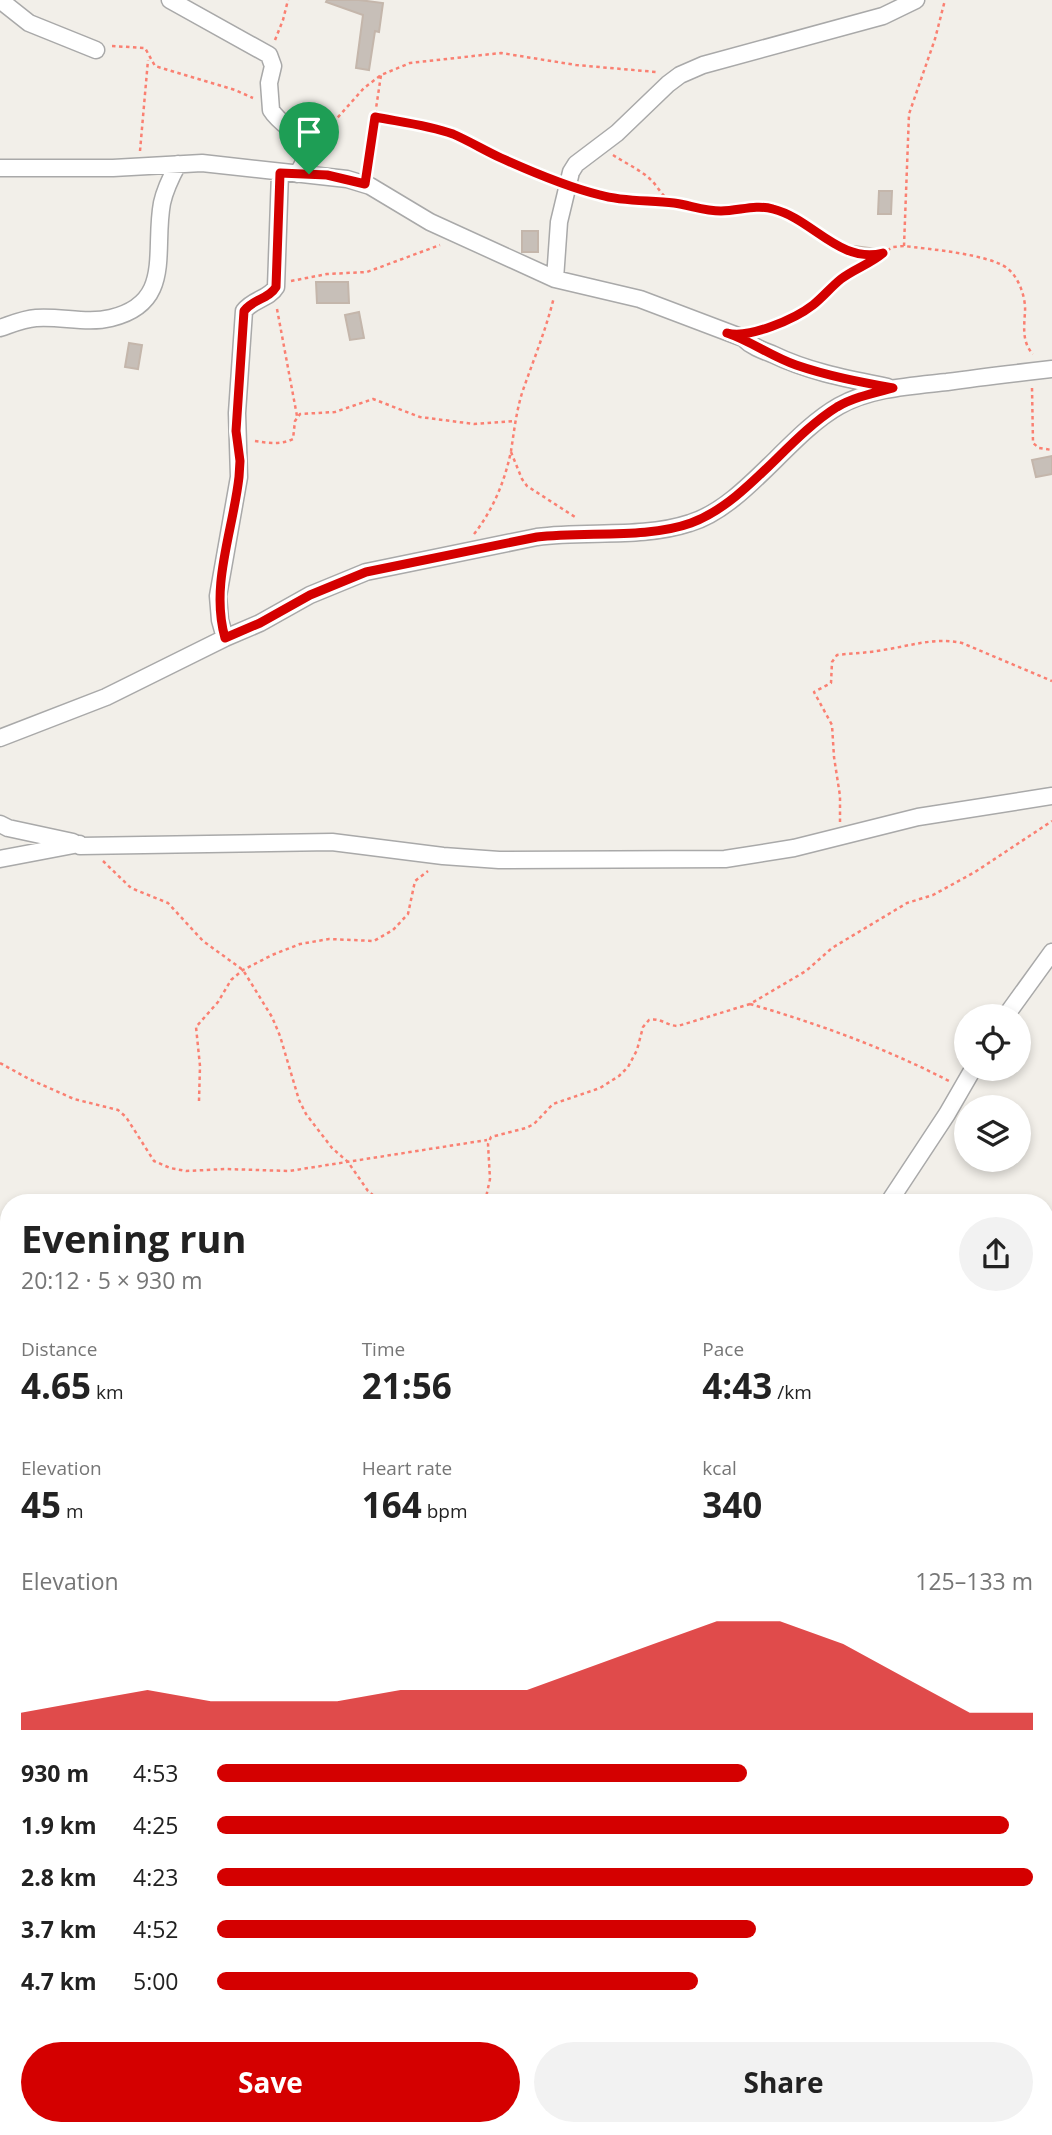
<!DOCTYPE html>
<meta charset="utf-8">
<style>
body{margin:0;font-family:"Open Sans",sans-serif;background:#f2f2f2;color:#222;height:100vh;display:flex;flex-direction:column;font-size:26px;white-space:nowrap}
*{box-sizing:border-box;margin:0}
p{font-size:23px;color:#767676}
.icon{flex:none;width:38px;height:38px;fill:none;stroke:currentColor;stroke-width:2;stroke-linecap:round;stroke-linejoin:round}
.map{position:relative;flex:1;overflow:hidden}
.sheet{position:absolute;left:0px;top:1194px;width:1054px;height:942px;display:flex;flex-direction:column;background:#fff;border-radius:28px 28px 0 0;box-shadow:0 4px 10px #0003}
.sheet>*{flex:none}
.controls{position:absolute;left:954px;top:1004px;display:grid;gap:14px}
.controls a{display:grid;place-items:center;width:77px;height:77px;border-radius:50%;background:#fff;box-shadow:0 4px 10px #0003;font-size:35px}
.pin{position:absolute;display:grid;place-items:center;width:60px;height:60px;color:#fff;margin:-72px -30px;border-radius:50% 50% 50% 0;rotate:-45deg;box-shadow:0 0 7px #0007}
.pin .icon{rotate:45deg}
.round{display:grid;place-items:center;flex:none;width:74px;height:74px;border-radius:37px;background:#f2f2f2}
.headline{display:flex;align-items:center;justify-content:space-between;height:119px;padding:0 21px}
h1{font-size:38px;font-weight:700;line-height:52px}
.metrics{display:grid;grid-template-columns:repeat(3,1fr);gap:10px;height:119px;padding:7px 21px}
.metrics div{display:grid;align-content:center}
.metrics b{font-size:35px;font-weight:700}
.metrics small{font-size:19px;font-weight:400}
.metrics p{font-size:19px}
.chart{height:196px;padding:14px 21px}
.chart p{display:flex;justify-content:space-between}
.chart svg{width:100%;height:126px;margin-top:7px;fill:#d40000;opacity:.7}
.button{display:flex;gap:14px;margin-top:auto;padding:14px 21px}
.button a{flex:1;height:80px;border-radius:42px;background:#d40000;color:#fff;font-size:28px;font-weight:700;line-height:80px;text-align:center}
.button a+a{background:#f2f2f2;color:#222}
ul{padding:0 21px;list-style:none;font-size:23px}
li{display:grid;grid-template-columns:112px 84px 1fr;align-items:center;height:52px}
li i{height:18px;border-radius:9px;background:#d40000}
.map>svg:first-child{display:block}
.building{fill:#c7bfb8;stroke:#c4b6ab;stroke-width:2}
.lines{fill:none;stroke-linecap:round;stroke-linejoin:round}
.street-casing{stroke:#a9a9a9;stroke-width:19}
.path{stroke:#fa8072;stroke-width:2.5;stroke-dasharray:3.5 3.5;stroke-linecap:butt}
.street{stroke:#fff;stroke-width:16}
.route-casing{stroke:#fff;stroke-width:14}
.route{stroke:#d40000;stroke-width:9}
</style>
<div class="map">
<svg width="1052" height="2135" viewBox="0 0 1052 2135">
<rect width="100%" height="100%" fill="#f2efe9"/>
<path class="building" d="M327 0H359L383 3 379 32 375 31 369 70 356 68 363 15 326 2Z
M879 191H892L891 214H878Z
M522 231H538V252H522Z
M854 246 878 249 877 261 853 258Z
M316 282H348L349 303H317Z
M359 312 364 338 350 340 345 315Z
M129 343 142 345 138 369 125 367Z
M1052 456V474L1036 477 1032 460Z"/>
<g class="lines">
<g class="street-casing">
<path id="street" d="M0 0 29 23 96 50
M170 0 269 55 273 66 269 83 271 110C286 134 323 137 297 174
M0 168H113L202 163 347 179 370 186 430 222 555 279 640 299 743 338C751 346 761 350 772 354 809 372 848 379 888 387
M555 279 559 222 571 172 576 164 617 133 668 84 680 75 703 65 883 16 916 0
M0 328C12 324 23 319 36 318 61 316 87 324 111 318 174 303 153 251 162 203 165 189 171 177 178 164
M225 638 220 620 218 596 239 477 237 413 244 311C253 299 269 299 276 287L280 173
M0 738 106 697 225 638 260 623 310 595 349 579 366 572 537 537C587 530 641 539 690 523 744 507 789 434 839 406 871 388 911 386 947 382 982 377 1017 373 1052 369
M0 824 8 828 73 842
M0 859 79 844 80 846 332 842 443 856 499 860 725 859 794 848 918 817 1052 796
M1005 1017 1052 952
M889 1202 947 1114 973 1069
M1045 1450 1052 1448
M0 1570 9 1571
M582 2126 589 2135
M218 2135 221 2126
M244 2135 269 2126"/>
</g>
<path class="path" d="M275 40 283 20 288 0
M112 46 145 48 155 66 235 90 253 98
M375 117 433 128 453 134 502 158 552 178
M317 136 331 125 364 88 381 75 410 63 501 53 576 65 656 72
M140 151 148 60
M613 155C625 163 639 169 650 179 658 186 662 197 672 202 686 208 709 212 725 210 743 209 760 204 778 210 812 222 842 264 879 254
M367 169 381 75
M584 190 612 198 671 203
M904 246 909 114 935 39 945 0
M291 281 327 274 367 272 440 245
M277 309 297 416
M757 330 806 310 844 277 893 247 904 246C928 249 988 254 1007 268 1019 277 1026 298 1025 312 1024 327 1022 343 1033 354
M1032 388 1033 443 1039 448 1052 450
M255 441C268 443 281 445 293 439L295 421 300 414 335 412 373 399 420 417 474 424 514 421
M511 452 522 479 527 486 575 517
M474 534C493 510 505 481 511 451 514 432 516 413 522 393 533 361 546 330 554 297
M840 822V796L834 757 832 725 814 692 831 683 832 662 837 655C853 653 868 653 883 650 910 646 934 637 962 643L1052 681
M103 861 131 888 168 903 203 941 243 970 272 1017 280 1036 299 1100 306 1114 332 1148 348 1162 368 1191 381 1202
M750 1004C819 1024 885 1048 949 1081
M0 1063 29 1079 74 1099 118 1110 126 1117 154 1161 170 1168 186 1171 226 1169 289 1171 487 1140
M199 1101 200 1066 196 1027 218 1002 231 980 243 970 272 955 300 944 329 939 374 941 393 930 408 914 415 881 428 871
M485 1202 490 1179 488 1144 491 1137 526 1128 534 1124 553 1104 600 1088 619 1076 628 1067 637 1050 643 1027 649 1020C660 1017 667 1026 678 1026L750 1004 806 971 832 948 907 903 933 895 975 872 1052 821
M0 1679 9 1678
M0 1768 9 1756
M0 1865H9
M0 2090 9 2088
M693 2135 694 2126"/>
<use href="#street" class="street"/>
</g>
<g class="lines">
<g class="route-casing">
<path id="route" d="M375 117C401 122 428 125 453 134 469 141 484 150 501 158 532 172 567 187 600 195 624 202 649 200 674 203 689 205 705 211 721 211 739 211 755 204 773 209 813 219 839 264 883 253 870 264 854 269 841 279 831 287 823 297 813 305 795 319 749 339 727 333 751 341 772 357 796 365 828 376 860 382 893 388 874 393 854 397 837 407 787 438 746 503 691 523 647 539 584 531 537 537L366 572 310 595 260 623 225 638C210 585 233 531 239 477L240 461 236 431 244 311C253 299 269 299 276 287L280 173 327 175 365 184Z"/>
</g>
<use href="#route" class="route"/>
</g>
</svg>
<div class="controls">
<a><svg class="icon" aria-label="locate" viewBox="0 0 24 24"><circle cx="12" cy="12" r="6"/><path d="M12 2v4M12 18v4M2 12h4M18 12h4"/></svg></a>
<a><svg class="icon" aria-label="layers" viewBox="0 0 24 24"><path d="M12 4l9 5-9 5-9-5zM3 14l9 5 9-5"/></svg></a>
</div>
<div class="pin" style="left:309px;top:174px;background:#1e9e55"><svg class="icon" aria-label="arrive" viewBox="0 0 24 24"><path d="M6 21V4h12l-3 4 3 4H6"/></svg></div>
<section class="sheet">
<div class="headline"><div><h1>Evening run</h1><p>20:12 · 5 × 930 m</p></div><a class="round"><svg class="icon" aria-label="share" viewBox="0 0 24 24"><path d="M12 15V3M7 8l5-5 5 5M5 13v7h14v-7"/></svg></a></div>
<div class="metrics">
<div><p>Distance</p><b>4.65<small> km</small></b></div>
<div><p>Time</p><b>21:56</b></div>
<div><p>Pace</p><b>4:43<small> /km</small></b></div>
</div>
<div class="metrics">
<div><p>Elevation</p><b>45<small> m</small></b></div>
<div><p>Heart rate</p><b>164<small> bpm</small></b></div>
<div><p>kcal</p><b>340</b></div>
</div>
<div class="chart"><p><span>Elevation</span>125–133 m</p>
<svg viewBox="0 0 160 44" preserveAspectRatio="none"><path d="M0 44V38L10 34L20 30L30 34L40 34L50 34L60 30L70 30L80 30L90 22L100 14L110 6L120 6L130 14L140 26L150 38L160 38V44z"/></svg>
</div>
<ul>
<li><b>930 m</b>4:53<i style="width:65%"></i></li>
<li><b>1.9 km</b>4:25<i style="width:97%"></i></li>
<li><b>2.8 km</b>4:23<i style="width:100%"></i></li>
<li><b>3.7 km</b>4:52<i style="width:66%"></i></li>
<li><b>4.7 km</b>5:00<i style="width:59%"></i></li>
</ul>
<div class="button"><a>Save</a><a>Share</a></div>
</section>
</div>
